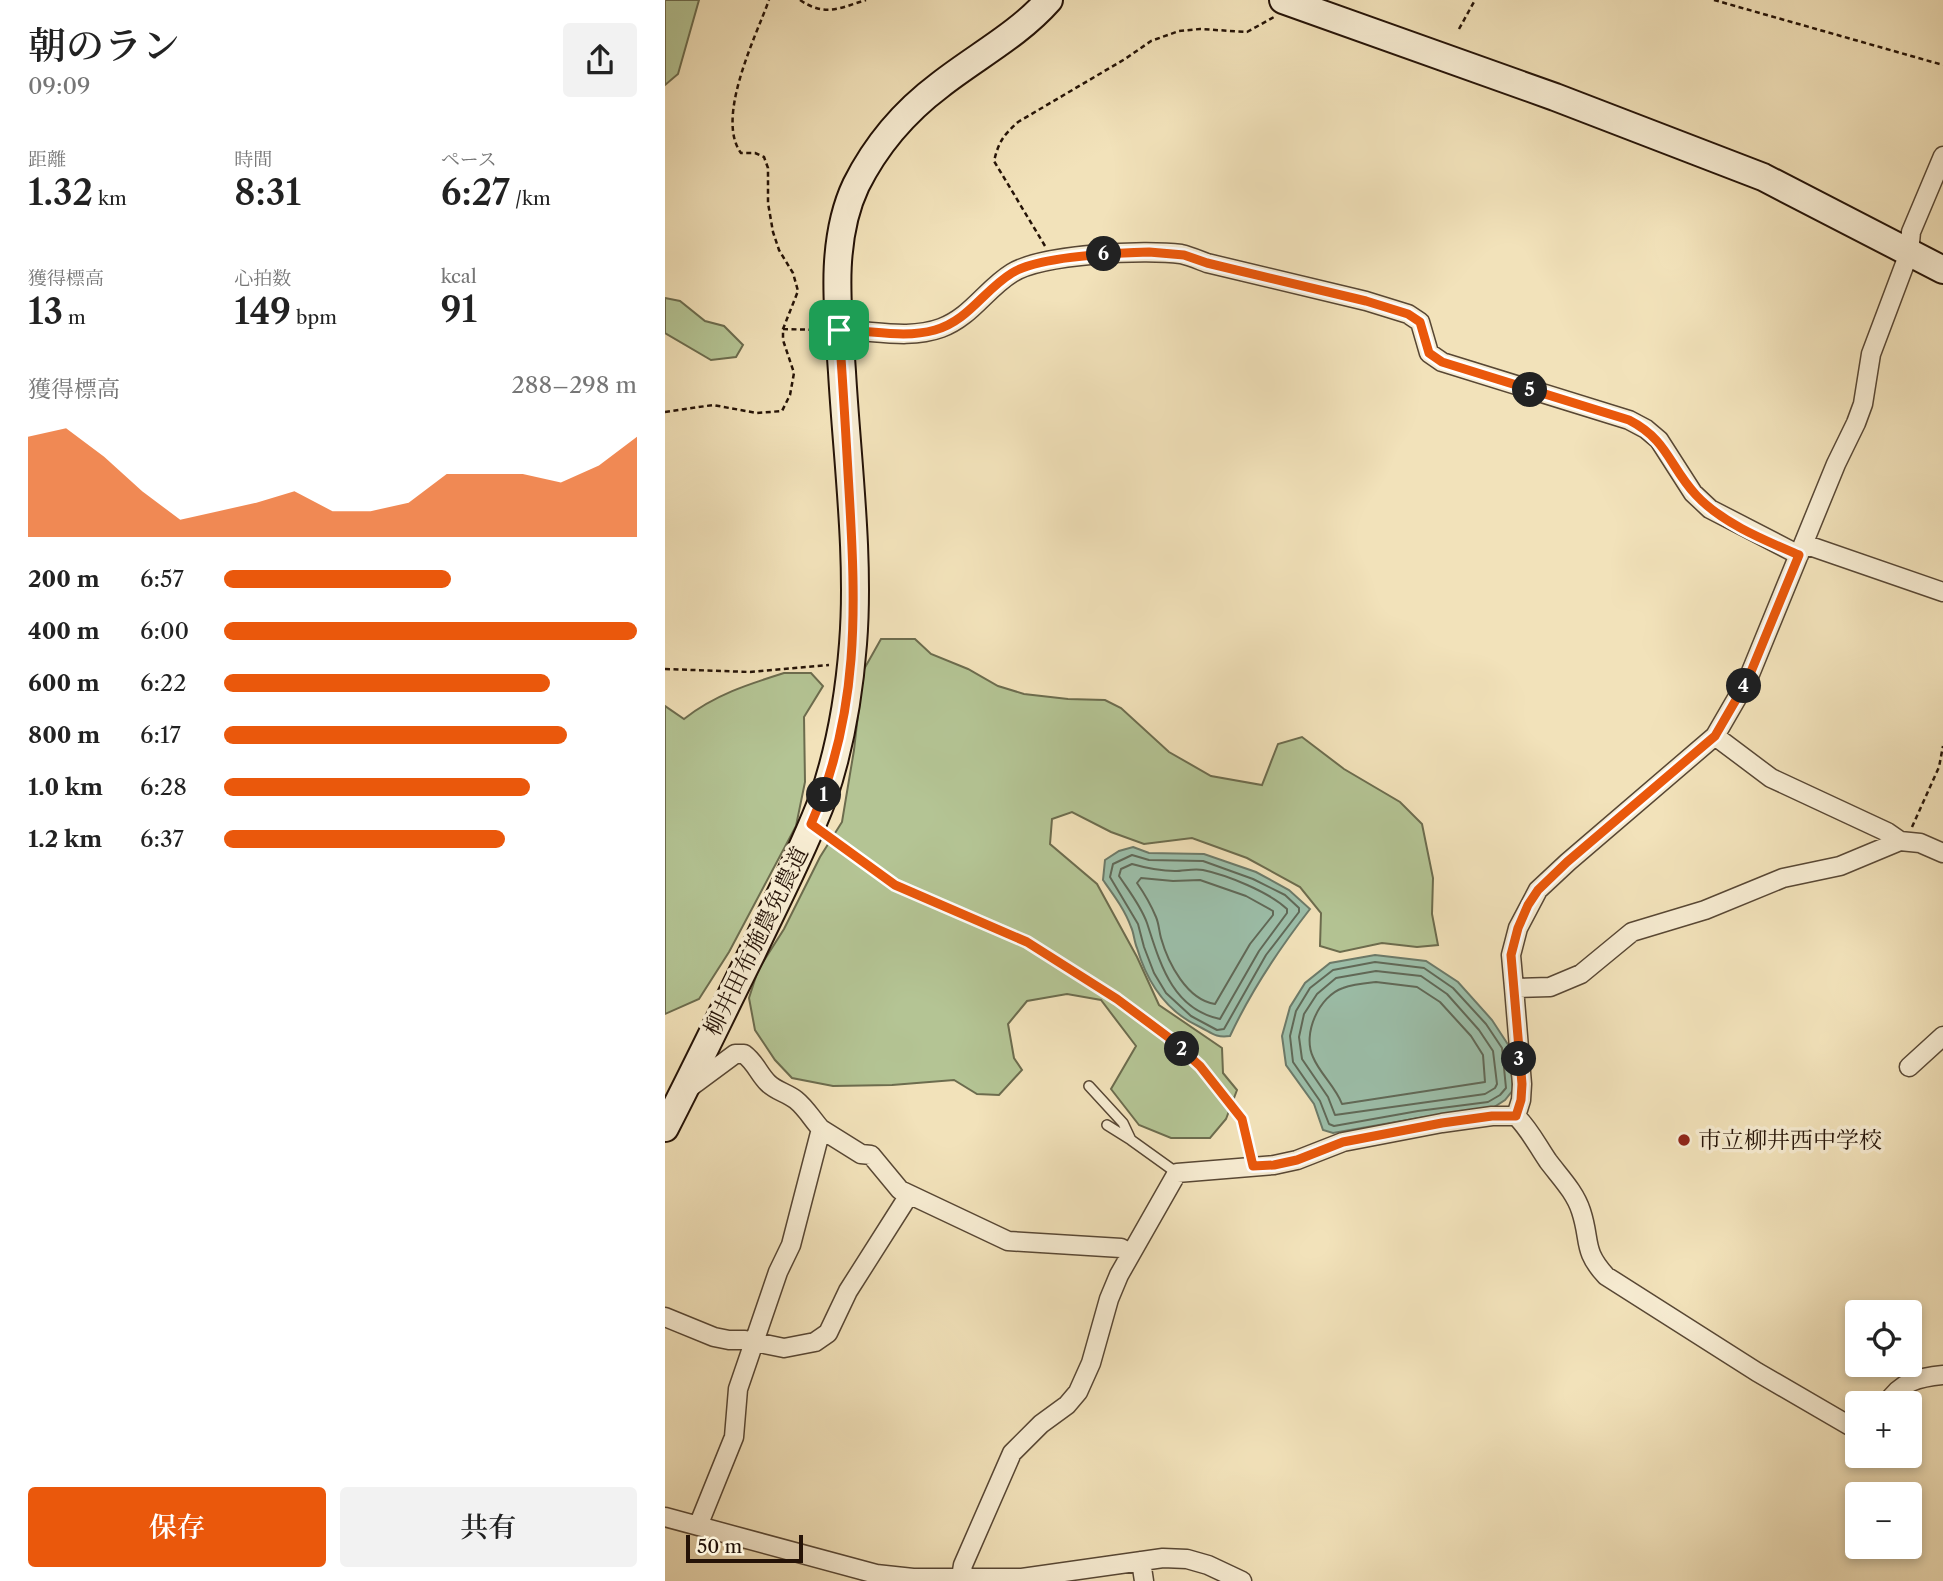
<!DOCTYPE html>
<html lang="ja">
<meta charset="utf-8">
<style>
body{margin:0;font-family:"Libre Caslon Text","Noto Serif JP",serif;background:#f2f2f2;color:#222;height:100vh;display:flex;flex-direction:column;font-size:26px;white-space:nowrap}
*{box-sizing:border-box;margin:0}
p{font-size:23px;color:#767676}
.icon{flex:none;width:38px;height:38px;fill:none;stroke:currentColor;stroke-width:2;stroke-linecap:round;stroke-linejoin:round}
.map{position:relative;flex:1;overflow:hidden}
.panel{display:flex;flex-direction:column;background:#fff;width:665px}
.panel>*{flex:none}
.tools{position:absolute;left:1180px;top:1300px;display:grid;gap:14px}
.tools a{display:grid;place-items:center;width:77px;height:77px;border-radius:7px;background:#fff;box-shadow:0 4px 10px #0003;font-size:35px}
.scale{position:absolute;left:21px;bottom:18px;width:117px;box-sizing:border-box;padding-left:7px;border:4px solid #251307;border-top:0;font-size:19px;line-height:24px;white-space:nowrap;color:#251307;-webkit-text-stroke:5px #f7ecd2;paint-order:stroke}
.pin{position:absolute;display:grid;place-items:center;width:60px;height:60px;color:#fff;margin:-30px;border-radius:14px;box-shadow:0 4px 10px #0006}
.km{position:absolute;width:35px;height:35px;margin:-18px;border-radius:50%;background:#222;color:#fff;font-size:19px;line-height:35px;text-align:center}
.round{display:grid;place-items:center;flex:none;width:74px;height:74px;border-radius:7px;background:#f2f2f2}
.overview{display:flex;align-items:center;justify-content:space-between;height:119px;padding:0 28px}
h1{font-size:38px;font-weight:600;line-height:52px}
.figures{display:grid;grid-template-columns:repeat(3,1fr);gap:10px;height:119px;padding:7px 28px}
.figures div{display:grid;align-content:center}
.figures b{font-size:35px;font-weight:600}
.figures small{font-size:19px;font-weight:400}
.figures p{font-size:19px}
.chart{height:196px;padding:14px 28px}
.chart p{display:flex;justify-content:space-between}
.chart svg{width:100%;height:126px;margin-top:7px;fill:#ea580c;opacity:.7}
.button{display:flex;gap:14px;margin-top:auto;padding:14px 28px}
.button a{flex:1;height:80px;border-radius:7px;background:#ea580c;color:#fff;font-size:28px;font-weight:600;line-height:80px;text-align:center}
.button a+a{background:#f2f2f2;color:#222}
ul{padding:0 28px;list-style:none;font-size:23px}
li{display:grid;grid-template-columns:112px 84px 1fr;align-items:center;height:52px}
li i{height:18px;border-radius:9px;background:#ea580c}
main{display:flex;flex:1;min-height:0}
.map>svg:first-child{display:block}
.green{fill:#b4c494;stroke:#6c6c4e;stroke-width:2}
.water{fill:#9cbfaa;stroke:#6c7a69;stroke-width:2}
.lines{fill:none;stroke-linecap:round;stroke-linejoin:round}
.shore{stroke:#606958;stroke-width:2}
.lane-casing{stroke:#584734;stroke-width:12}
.street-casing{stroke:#584734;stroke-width:21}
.secondary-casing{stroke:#251307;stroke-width:30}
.path{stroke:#251307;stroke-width:2.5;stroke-dasharray:5 3.5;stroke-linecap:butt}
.lane{stroke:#f7ecd2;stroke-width:9}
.street{stroke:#f7ecd2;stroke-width:18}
.secondary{stroke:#f7ecd2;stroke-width:26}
.route-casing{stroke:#fff;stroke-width:14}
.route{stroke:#ea580c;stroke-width:9}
.poi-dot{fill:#8f2418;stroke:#f7ecd2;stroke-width:2.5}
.labels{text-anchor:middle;stroke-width:7;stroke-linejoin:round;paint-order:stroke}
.street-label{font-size:23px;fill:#251307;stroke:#f7ecd2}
.poi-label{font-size:23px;fill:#251307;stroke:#f7ecd2;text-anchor:start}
</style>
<main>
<section class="panel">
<div class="overview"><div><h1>朝のラン</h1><p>09:09</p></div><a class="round"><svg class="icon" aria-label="share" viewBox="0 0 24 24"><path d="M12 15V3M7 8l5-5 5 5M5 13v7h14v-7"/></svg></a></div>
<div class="figures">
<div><p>距離</p><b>1.32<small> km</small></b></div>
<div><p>時間</p><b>8:31</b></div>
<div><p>ペース</p><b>6:27<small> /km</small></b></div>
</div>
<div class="figures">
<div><p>獲得標高</p><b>13<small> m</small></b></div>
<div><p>心拍数</p><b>149<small> bpm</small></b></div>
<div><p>kcal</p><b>91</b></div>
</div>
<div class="chart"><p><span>獲得標高</span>288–298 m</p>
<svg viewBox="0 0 160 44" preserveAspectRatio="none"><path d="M0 44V9L10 6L20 16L30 28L40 38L50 35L60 32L70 28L80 35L90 35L100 32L110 22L120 22L130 22L140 25L150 19L160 9V44z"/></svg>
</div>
<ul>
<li><b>200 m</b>6:57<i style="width:55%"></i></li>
<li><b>400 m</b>6:00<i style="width:100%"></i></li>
<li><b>600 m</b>6:22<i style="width:79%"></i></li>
<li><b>800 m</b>6:17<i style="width:83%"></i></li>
<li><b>1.0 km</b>6:28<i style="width:74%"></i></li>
<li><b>1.2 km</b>6:37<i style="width:68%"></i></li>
</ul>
<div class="button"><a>保存</a><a>共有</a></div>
</section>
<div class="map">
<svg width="1278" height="1581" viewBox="0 0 1278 1581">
<rect width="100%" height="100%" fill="#f2e2ba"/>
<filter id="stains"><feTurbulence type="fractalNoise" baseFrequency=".00286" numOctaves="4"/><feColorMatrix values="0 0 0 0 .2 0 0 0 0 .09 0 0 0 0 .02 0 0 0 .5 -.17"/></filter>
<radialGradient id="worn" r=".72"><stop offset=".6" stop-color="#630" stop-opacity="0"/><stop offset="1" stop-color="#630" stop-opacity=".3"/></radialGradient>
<path class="green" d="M0 0H34L13 74 0 85Z
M0 298 15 301 40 321 59 326 78 345 71 357 46 360 0 333Z
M216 639H250L266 654 303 669 333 686 359 694 403 699 440 700 456 708 504 752 546 776 597 785 613 744 637 737 679 769 735 802 757 824 768 878 767 914 773 945 752 947 717 943 675 952 655 946 656 913 635 887 582 858 527 838 479 844 446 832 407 812 387 819 385 844 432 884 472 957 494 1005 557 1048 558 1073 572 1090 561 1119 545 1138H506L474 1125 446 1089 471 1046 436 1000 402 994 362 1001 343 1024 349 1058 357 1070 334 1095 312 1094 289 1080 227 1085 168 1086 127 1078 110 1060 90 1030 84 998 93 970 119 929 155 857 177 822 189 750 198 671Z
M119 673H146L158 686 139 717 140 782 131 826 64 952 34 999 0 1014V706L19 719C49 695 84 684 119 673Z"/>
<path class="water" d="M468 847 484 853 539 854 591 872 624 890 645 909C614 949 587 989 565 1036 550 1038 547 1033 535 1027 502 1012 482 982 472 948 469 941 469 933 466 927 460 910 448 894 438 880L440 860 454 851Z
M710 955 761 961 793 982 827 1020 844 1046 848 1090 840 1100 826 1109 754 1118 668 1133 658 1130 649 1104 621 1065 617 1036 625 1007 640 983 665 963Z"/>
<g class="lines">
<path class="shore" d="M467 855 484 860 538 861 588 879 620 895 634 908V912L601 955 559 1029 552 1030 526 1016 501 993 489 973 479 947 473 924 445 877 448 864Z
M467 864C481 868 495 871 510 871 519 871 529 868 538 870 562 875 604 892 622 909V913L594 951 555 1019C507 1009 495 963 482 923 476 906 464 891 454 876L456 869Z
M476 878 508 881 535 880 581 896 608 911V915L585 944 550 1004C522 1000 503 963 496 938 494 931 494 924 491 917 486 905 479 893 472 883Z
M710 962 759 968 788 988 821 1024 837 1048 841 1088 835 1095 823 1102 753 1111 669 1126 664 1124 655 1101 628 1062 625 1036 631 1011 645 988 668 970Z
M711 971 756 976 782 994 814 1030 828 1051 832 1084 830 1088 820 1094 670 1115 663 1097 637 1059 634 1037 639 1014 652 994 671 978Z
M711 982 752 987 775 1002 806 1036 818 1055 820 1082 677 1104C670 1086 655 1074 648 1057 637 1034 654 996 678 988 688 984 701 983 711 982Z"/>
<g class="lane-casing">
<path id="lane" d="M424 1086 458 1123 466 1140 442 1125
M466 1140 512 1173"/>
</g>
<g class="street-casing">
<path id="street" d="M174 330C208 330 243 340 276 328 306 317 321 289 347 273 377 254 481 249 516 254 525 256 534 260 542 263L701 301 743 314 755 322 764 353 777 362 964 420 981 429 994 440 1028 493 1045 509 1134 555
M1139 544 1278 592
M1050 736 1106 778 1222 832 1235 841
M849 988 846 955 853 928 873 890 903 862 1050 736 1083 679 1171 464 1191 423 1198 404 1206 354 1244 253 1246 232 1278 156
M1244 1067 1278 1036
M24 1088 70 1054H79C91 1063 93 1073 103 1083 111 1091 122 1093 131 1100 141 1108 147 1119 156 1129L126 1245 113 1272 73 1389 69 1437 33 1526
M851 1116 856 1100 857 1084 849 988 885 987 916 974 967 932 1040 910 1118 878 1175 866 1235 841 1255 843 1278 853
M156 1129 196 1154 206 1155 235 1190 343 1241 456 1248 465 1254
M0 1317 49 1337 64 1340H80L119 1348 150 1342 163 1333 183 1291 244 1195
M1222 1404C1234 1382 1255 1377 1278 1375
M0 1517 211 1574 248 1578H357L498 1558 522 1559 543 1565 577 1581
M476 1561 479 1581
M296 1577 298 1565 347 1453 376 1424 402 1405 413 1392 426 1363 444 1299 454 1275 512 1173 609 1165 632 1160 678 1142 777 1123 827 1116H851C865 1130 872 1145 883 1161 895 1177 910 1192 916 1211 926 1241 917 1250 941 1276L1092 1372 1185 1426 1192 1428"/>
</g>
<g class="secondary-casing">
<path id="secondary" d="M618 0 890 97 1098 177 1278 270
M0 1128C30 1070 58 1011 87 953 111 902 138 851 158 798 175 749 184 695 188 644 195 557 182 459 177 372 173 312 164 242 191 185 211 145 239 112 275 85 312 56 353 35 384 0"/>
</g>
<path class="path" d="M135 0C160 17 175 8 201 0
M1049 0 1278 65
M794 29 810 0
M380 246 329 161C334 141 338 136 353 122L460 59 486 41 514 31 535 29 582 32 609 17
M118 329 154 330
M0 412 48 405 92 413 117 411 125 395 129 373 118 340V329L133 291 128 273 114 250 108 232 103 203V168L99 157 90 153H76C50 118 91 36 104 0
M0 669 85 672 164 665
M1247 827 1274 767 1278 746
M163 836 230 885 362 942 452 999 503 1037 535 1066 577 1119 585 1150"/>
<use href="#lane" class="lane"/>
<use href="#street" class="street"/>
<use href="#secondary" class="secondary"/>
</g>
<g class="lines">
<g class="route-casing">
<path id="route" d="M484 252 519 255 542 263 701 301 743 314 755 322 764 353 777 362 964 420C1003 440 1004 466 1031 495 1057 523 1099 540 1134 555L1083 679 1050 736 902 862 873 890 863 905 853 928 846 955 857 1084 856 1100 851 1116H827L777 1123 678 1142 632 1160 609 1165 588 1166 577 1119 535 1066 503 1037 452 999 362 942 230 885 146 824C195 712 191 608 184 490 181 437 178 383 174 330 207 330 238 339 270 330 303 321 319 290 347 273 374 256 450 253 484 252Z"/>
</g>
<use href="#route" class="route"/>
</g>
<circle class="poi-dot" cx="1019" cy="1140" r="7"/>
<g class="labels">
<g class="street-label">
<text transform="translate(91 941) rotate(-64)" y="8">柳井田布施農免農道</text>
</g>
<g class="poi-label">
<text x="1033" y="1148">市立柳井西中学校</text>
</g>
</g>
<rect width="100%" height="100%" filter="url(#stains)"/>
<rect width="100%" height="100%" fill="url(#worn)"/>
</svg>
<div class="tools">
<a><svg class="icon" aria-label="locate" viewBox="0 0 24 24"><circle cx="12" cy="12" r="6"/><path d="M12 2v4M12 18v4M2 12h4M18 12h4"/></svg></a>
<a>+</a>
<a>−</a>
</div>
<div class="scale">50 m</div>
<div class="pin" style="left:174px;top:330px;background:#1e9e55"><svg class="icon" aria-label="arrive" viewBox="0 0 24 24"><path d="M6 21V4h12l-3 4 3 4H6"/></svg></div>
<b class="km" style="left:159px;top:795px">1</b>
<b class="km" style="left:517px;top:1049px">2</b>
<b class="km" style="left:854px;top:1059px">3</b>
<b class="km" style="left:1079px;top:686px">4</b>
<b class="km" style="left:865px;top:390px">5</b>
<b class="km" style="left:439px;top:254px">6</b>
</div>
</main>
